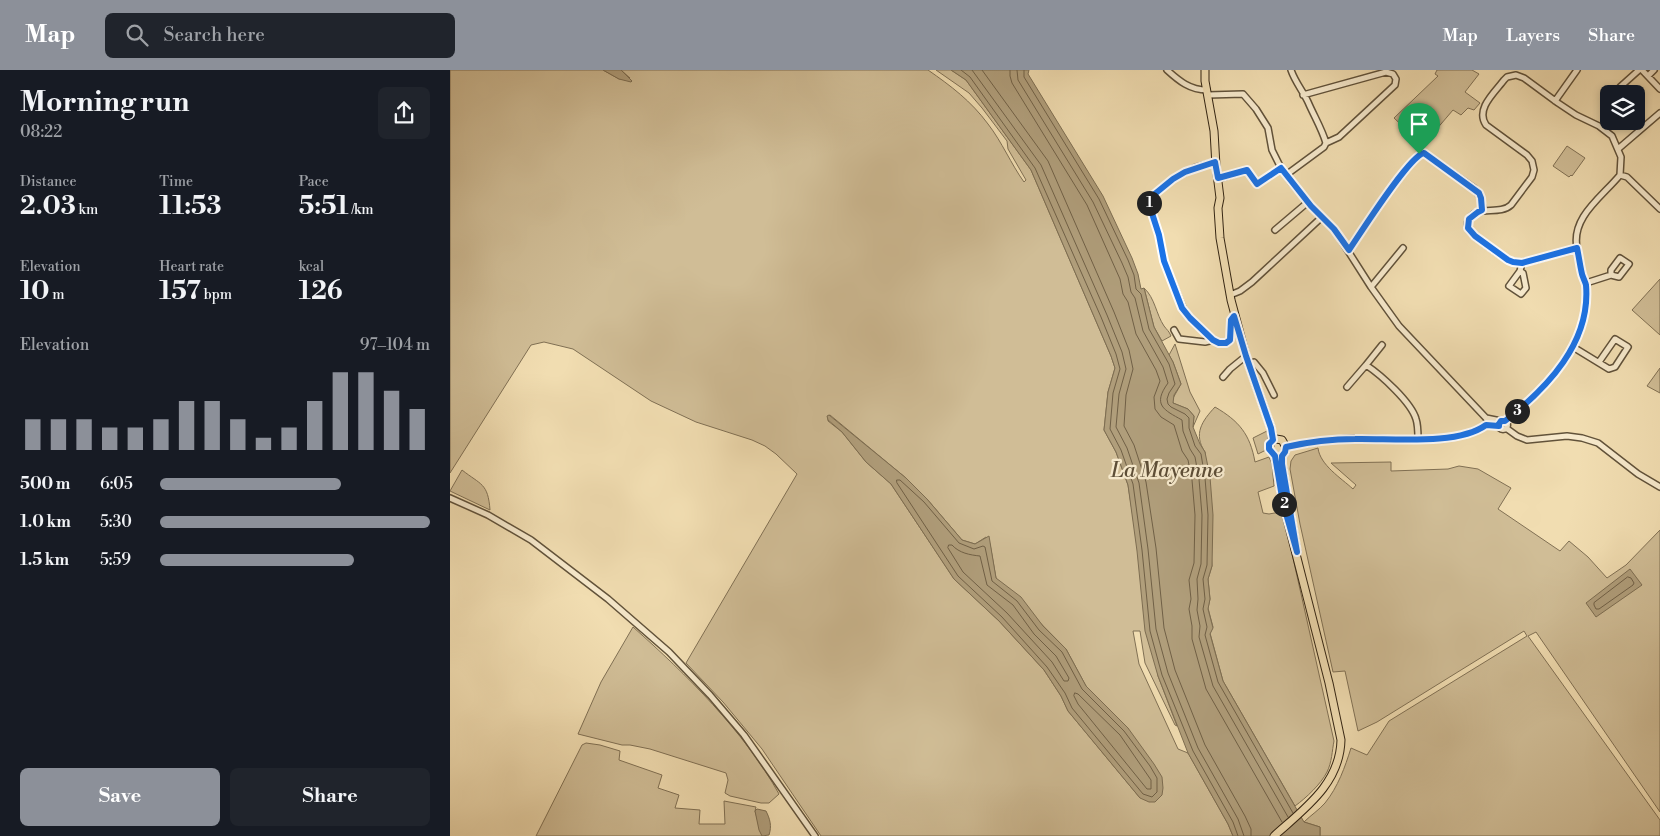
<!DOCTYPE html>
<meta charset="utf-8">
<style>
body{margin:0;font-family:"Libre Bodoni",serif;background:#20242c;color:#f1f3f6;height:100vh;display:flex;flex-direction:column;font-size:19px;white-space:nowrap}
*{box-sizing:border-box;margin:0}
p{font-size:16px;color:#9ea1a6}
.icon{flex:none;width:28px;height:28px;fill:none;stroke:currentColor;stroke-width:2;stroke-linecap:round;stroke-linejoin:round}
.map{position:relative;flex:1;overflow:hidden}
.panel{display:flex;flex-direction:column;background:#171b24;width:450px}
.panel>*{flex:none}
.tools{position:absolute;left:1150px;top:15px;display:grid;gap:10px}
.tools a{display:grid;place-items:center;width:45px;height:45px;border-radius:8px;background:#171b24;box-shadow:0 2px 8px #0003;font-size:25px}
.pin{position:absolute;display:grid;place-items:center;width:42px;height:42px;color:#fff;margin:-51px -21px;border-radius:50% 50% 50% 0;rotate:-45deg;box-shadow:0 0 5px #0007}
.pin .icon{rotate:45deg}
.km{position:absolute;width:25px;height:25px;margin:-12px;border-radius:50%;background:#222;color:#fff;font-size:14px;line-height:25px;text-align:center}
.round{display:grid;place-items:center;flex:none;width:52px;height:52px;border-radius:8px;background:#20242c}
.head{display:flex;align-items:center;justify-content:space-between;height:85px;padding:0 20px}
h1{font-size:28px;font-weight:700;line-height:38px}
.metrics{display:grid;grid-template-columns:repeat(3,1fr);gap:8px;height:85px;padding:5px 20px}
.metrics div{display:grid;align-content:center}
.metrics b{font-size:25px;font-weight:700}
.metrics small{font-size:14px;font-weight:400}
.metrics p{font-size:14px}
.chart{height:140px;padding:10px 20px}
.chart p{display:flex;justify-content:space-between}
.chart svg{width:100%;height:90px;margin-top:5px;stroke:#8c9099;stroke-width:6}
.primary-button{display:flex;gap:10px;margin-top:auto;padding:10px 20px}
.primary-button a{flex:1;height:58px;border-radius:8px;background:#8c9099;color:#fff;font-size:20px;font-weight:700;line-height:58px;text-align:center}
.primary-button a+a{background:#20242c;color:#f1f3f6}
ul{padding:0 20px;list-style:none;font-size:16px}
li{display:grid;grid-template-columns:80px 60px 1fr;align-items:center;height:38px}
li i{height:12px;border-radius:6px;background:#8c9099}
header{display:flex;align-items:center;gap:30px;box-sizing:border-box;height:70px;padding:0 25px;background:#8c9099;color:#fff}
header strong{font-size:24px}
nav{display:flex;gap:28px;margin-inline-start:auto;font-size:18px}
.search{width:350px;height:45px;background:#20242c;display:flex;align-items:center;gap:12px;box-sizing:border-box;padding:0 18px;border-radius:8px;color:#9ea1a6;font-size:19px}
main{display:flex;flex:1;min-height:0}
.map>svg:first-child{display:block}
.green{fill:#d0bd96;stroke:#807054;fill-rule:evenodd}
.water{fill:#b09e7b;stroke:#7d6d51}
.lines{fill:none;stroke-linecap:round;stroke-linejoin:round}
.shore{stroke:#706046;stroke-width:1}
.minor-casing{stroke:#61523a;stroke-width:8}
.major-casing{stroke:#312312;stroke-width:9}
.minor{stroke:#f6e9cc;stroke-width:5}
.major{stroke:#f1ddb1;stroke-width:7}
.route-casing{stroke:#fff;stroke-width:10}
.route{stroke:#1a73e8;stroke-width:6}
.labels{text-anchor:middle;stroke-width:4.5;stroke-linejoin:round;paint-order:stroke}
.water-label{font-size:21px;font-style:italic;fill:#5d4e37;stroke:#f6e9cc}
</style>
<header>
<strong>Map</strong>
<div class="search"><svg class="icon" aria-label="search" viewBox="0 0 24 24"><circle cx="10" cy="10" r="6"/><path d="M15 15l6 6"/></svg>Search here</div>
<nav><a>Map</a><a>Layers</a><a>Share</a></nav>
</header>
<main>
<section class="panel">
<div class="head"><div><h1>Morning run</h1><p>08:22</p></div><a class="round"><svg class="icon" aria-label="share" viewBox="0 0 24 24"><path d="M12 15V3M7 8l5-5 5 5M5 13v7h14v-7"/></svg></a></div>
<div class="metrics">
<div><p>Distance</p><b>2.03<small> km</small></b></div>
<div><p>Time</p><b>11:53</b></div>
<div><p>Pace</p><b>5:51<small> /km</small></b></div>
</div>
<div class="metrics">
<div><p>Elevation</p><b>10<small> m</small></b></div>
<div><p>Heart rate</p><b>157<small> bpm</small></b></div>
<div><p>kcal</p><b>126</b></div>
</div>
<div class="chart"><p><span>Elevation</span>97–104 m</p>
<svg viewBox="0 0 160 44" preserveAspectRatio="none"><path d="M5 44V29M15 44V29M25 44V29M35 44V33M45 44V33M55 44V29M65 44V20M75 44V20M85 44V29M95 44V38M105 44V33M115 44V20M125 44V6M135 44V6M145 44V15M155 44V24"/></svg>
</div>
<ul>
<li><b>500 m</b>6:05<i style="width:67%"></i></li>
<li><b>1.0 km</b>5:30<i style="width:100%"></i></li>
<li><b>1.5 km</b>5:59<i style="width:72%"></i></li>
</ul>
<div class="primary-button"><a>Save</a><a>Share</a></div>
</section>
<div class="map">
<svg width="1210" height="766" viewBox="0 0 1210 766">
<rect width="100%" height="100%" fill="#f1ddb1"/>
<filter id="stains"><feTurbulence type="fractalNoise" baseFrequency=".004" numOctaves="4"/><feColorMatrix values="0 0 0 0 .2 0 0 0 0 .09 0 0 0 0 .02 0 0 0 .5 -.17"/></filter>
<radialGradient id="worn" r=".72"><stop offset=".6" stop-color="#630" stop-opacity="0"/><stop offset="1" stop-color="#630" stop-opacity=".3"/></radialGradient>
<path class="green" d="M0 0H153L169 9 180 8 171 0H478C501 16 521 31 538 54 552 72 561 94 574 112L576 110 558 79 557 71 532 38 519 23 486 0H501L516 10 581 100 661 286 665 298 658 322 654 360 666 382 678 415 708 606 727 656 725 655 695 593 690 561H683L689 594 728 679 738 683 778 754 783 766H371L312 679 273 632 236 593 347 404 326 384 315 376 302 370 246 352 201 331 123 279 94 272 81 275 0 403ZM380 345 456 408 477 429 512 470 525 474 536 467 540 474 546 508 616 579 636 616 678 658 690 728 618 641 611 626 594 600 549 551 504 509 441 414 416 392 392 362 378 351V346Z
M987 0H1022L1029 4 1015 22 1030 33 1024 40 1018 38 1011 45 1003 40 973 75 944 48 988 6 985 4Z
M1117 76 1135 88 1122 106 1121 105 1119 107 1103 96Z
M1210 209V265L1182 240Z
M694 218C705 228 706 244 714 256 717 260 719 261 721 266L712 271 704 257Z
M725 274 740 322 750 341 743 357 744 346 738 339 723 333 722 330 731 314 723 292 719 285Z
M1210 298V323L1197 316Z
M765 337C789 351 800 364 805 392L819 387 822 394 824 416 808 422 813 443 819 444 830 442 834 448 884 671C882 681 882 692 877 702 871 714 856 728 845 736L773 611 760 563 763 557 758 538 760 529 758 509 762 496 755 382C743 364 752 351 765 337Z
M817 361 818 366 816 380 808 384 803 368Z
M868 378C870 395 891 408 903 419L906 415 881 393 941 392V401L998 399 1009 396 1028 399 1061 418 1048 439 1110 481 1119 471 1138 487 1157 508 1176 495 1210 460V742L1086 562 1078 566 1210 750V766H870V757L854 752C861 745 869 740 875 733 888 717 895 697 901 678L917 685 939 651 1077 566 1074 561 927 652 908 661 895 601 883 602 850 454 840 399 841 391 845 385Z
M12 400C31 415 38 413 40 440L0 421Z
M183 557C236 604 294 661 329 724L319 733H311L280 726 275 723 278 710 276 703 200 679 180 675H172L128 664 151 612Z
M136 673 150 675 170 681 169 690 212 705 208 718 229 725 225 738 250 740 249 754H275L274 731 306 737 305 741 312 765 313 766H86L132 675Z"/>
<path class="water" d="M153 0H171L182 11 181 12 169 9Z
M501 0H579L578 4 653 126 682 188 688 204 691 219 694 218 704 257 723 292 731 314 724 325 723 333 738 339 744 346 743 357 750 374 755 382 760 407 763 445 762 496 758 509 760 529 758 539 763 558 760 564 773 611 854 752 870 757V766H783L778 754 738 683 708 606 695 561 687 481 678 415 666 382 654 360 658 322 665 298 661 286 581 100 516 10Z
M379 345 456 408 477 429 512 470 525 474 539 466 546 508 571 527 593 556 616 579 636 616 678 658 704 694 712 707 713 718 712 725 705 732H699L690 728 618 641 611 626 594 600 549 551 504 509 441 414 416 392 392 362 378 350 377 346Z
M1180 499 1192 515 1146 547 1136 533Z
M307 739 316 741C320 749 322 756 319 765L312 766 309 760 305 741Z"/>
<g class="lines">
<path class="shore" d="M511 0 520 7 585 98 651 247 666 284 670 299 663 323 660 359 671 380 683 414 692 480 700 561 712 605 743 681 783 752 788 766
M522 0 591 95 657 245 672 282 676 299 669 324 666 357 677 378 689 413 698 479 706 559 718 603 748 678 788 749 794 766
M532 0 598 91 664 242 679 280 683 299 676 325 674 356 684 375 696 412 706 478 714 558 725 600 755 675 795 746 801 759V766
M560 0V6L562 13 637 135 670 209 673 224 678 232 686 264 706 300 710 311 704 327 705 339 711 347 724 355 732 381 738 390 742 410 745 445 744 493 739 510 741 529 739 539 742 556V569L756 619 832 752
M567 0 568 10 643 132 672 193 678 207 681 222 685 228 693 261 713 297 718 313C702 335 714 340 732 350L733 361 740 379 745 387 749 409 752 445 751 494 747 509 748 529 747 540 750 556 749 567 763 616 838 747
M574 0V7L649 129 678 190 684 205 686 219 691 224 699 259 719 294 725 314 719 323 717 329 718 334 721 337 735 344 739 348V358L745 376 751 384 755 408 758 445 757 495 753 509 755 529 753 539 757 557 755 565 768 612 843 743
M447 410H450L474 432 509 473 524 479 533 476 535 477 542 511 567 531 589 560 612 582 632 619 674 661 700 696 707 708V722L702 727 693 724 622 638 615 623 597 597 552 547 508 506 447 413Z
M499 475H502C509 483 520 485 530 486L537 515 563 535 584 564 606 586 619 608 618 611H614L602 592 557 543 513 502 498 478Z
M1178 507 1181 508 1184 513 1183 515 1149 539H1146L1144 535V533Z
M625 623 628 624 670 665 701 710V719H697L628 634 624 626Z"/>
<g class="minor-casing">
<path id="minor" d="M717 0C729 11 740 20 757 20
M841 0C845 12 853 21 858 32 864 46 872 59 876 73
M1192 0 1210 19
M1066 5 1074 8 1108 33 1126 45 1149 56 1162 66 1171 87 1170 105C1152 127 1121 147 1127 178 1110 181 1074 198 1059 190 1048 185 1037 175 1027 168 1021 163 1014 157 1019 149 1027 134 1049 146 1061 135L1082 107 1084 100 1082 91 1077 85 1036 55C1025 39 1045 22 1054 10L1057 7Z
M1198 6 1204 0
M1172 20 1170 17 1189 0
M758 25 793 24 806 39 818 58 822 80 831 98 841 112 861 136 884 159 921 217 949 256 1036 348
M1105 31 1127 0
M1168 79 1210 43
M765 92 746 97 723 109 701 127 699 134 709 165 714 191 733 238 740 248 763 270 769 273H777C783 267 781 258 781 250L785 246
M836 105 874 77 876 73 889 67 945 15 946 9 943 4 936 2 853 25
M1170 105 1177 107 1210 139
M768 109 797 100 807 114 831 98
M825 160 858 132
M899 181C910 164 959 86 974 83L1024 118 1031 128 1033 140
M1070 201 1073 203 1076 218 1071 224 1059 216 1070 201 1072 193
M1136 213 1161 205 1169 207 1179 194 1170 188 1161 200V205
M921 217 953 178
M780 225 790 221 802 212 872 147
M724 260 729 269 755 272 763 270
M1123 277 1159 299 1165 297 1178 277 1165 269 1149 292
M799 294 804 292 813 303 824 325
M916 295 932 275
M773 307 780 299 796 286
M897 317 916 295C931 305 961 332 966 349 968 355 968 363 968 369
M1036 348 1051 351
M1048.5 355a4.5 4.5 0 1 1 9 0a4.5 4.5 0 1 1-9 0Z
M1055 351C1097 318 1141 273 1136 215 1135 211 1133 208 1132 204 1130 196 1129 187 1127 178
M1056 358 1067 366 1077 370 1117 366 1132 368 1148 373 1188 404 1210 417
M836 377C858 373 882 369 905 368 940 368 1007 376 1036 355
M0 428 38 445 81 470 158 529 219 582 260 625 294 665 365 766"/>
</g>
<g class="major-casing">
<path id="major" d="M755 0V11L764 61 766 96 770 128 768 138 770 168 781 230 796 286 821 358 823 370
M824 766C854 739 890 714 891 670L879 613 833 433 825 386 819 379 821 371 826 369 832 370 836 377 835 382 832 386V394L847 482"/>
</g>
<use href="#minor" class="minor"/>
<use href="#major" class="major"/>
</g>
<g class="lines">
<g class="route-casing">
<path id="route" d="M974 83 1029 123 1031 128 1032 140 1028 142 1019 149 1018 158 1025 166 1058 190 1063 192 1072 193 1127 178C1129 187 1130 196 1132 204 1133 208 1135 211 1136 215 1141 273 1097 318 1055 351H1051L1049 354V356L1036 355C1007 376 940 368 905 369 882 369 858 372 836 377L835 382 832 386V394L847 482 833 433 825 386 819 379V374L823 370 821 358 796 286 784 246 781 250 780 270 776 273H769L763 270 740 248 732 238 714 191 709 165 699 134 701 127 723 109 735 102 765 92 768 108 797 100 807 114 831 98 861 136 884 159 899 180C910 164 959 86 974 83Z"/>
</g>
<use href="#route" class="route"/>
</g>
<g class="labels">
<g class="water-label">
<text x="717" y="407">La Mayenne</text>
</g>
</g>
<rect width="100%" height="100%" filter="url(#stains)"/>
<rect width="100%" height="100%" fill="url(#worn)"/>
</svg>
<div class="tools">
<a><svg class="icon" aria-label="layers" viewBox="0 0 24 24"><path d="M12 4l9 5-9 5-9-5zM3 14l9 5 9-5"/></svg></a>
</div>
<div class="pin" style="left:969px;top:84px;background:#1e9e55"><svg class="icon" aria-label="arrive" viewBox="0 0 24 24"><path d="M6 21V4h12l-3 4 3 4H6"/></svg></div>
<b class="km" style="left:699px;top:133px">1</b>
<b class="km" style="left:834px;top:434px">2</b>
<b class="km" style="left:1067px;top:341px">3</b>
</div>
</main>
